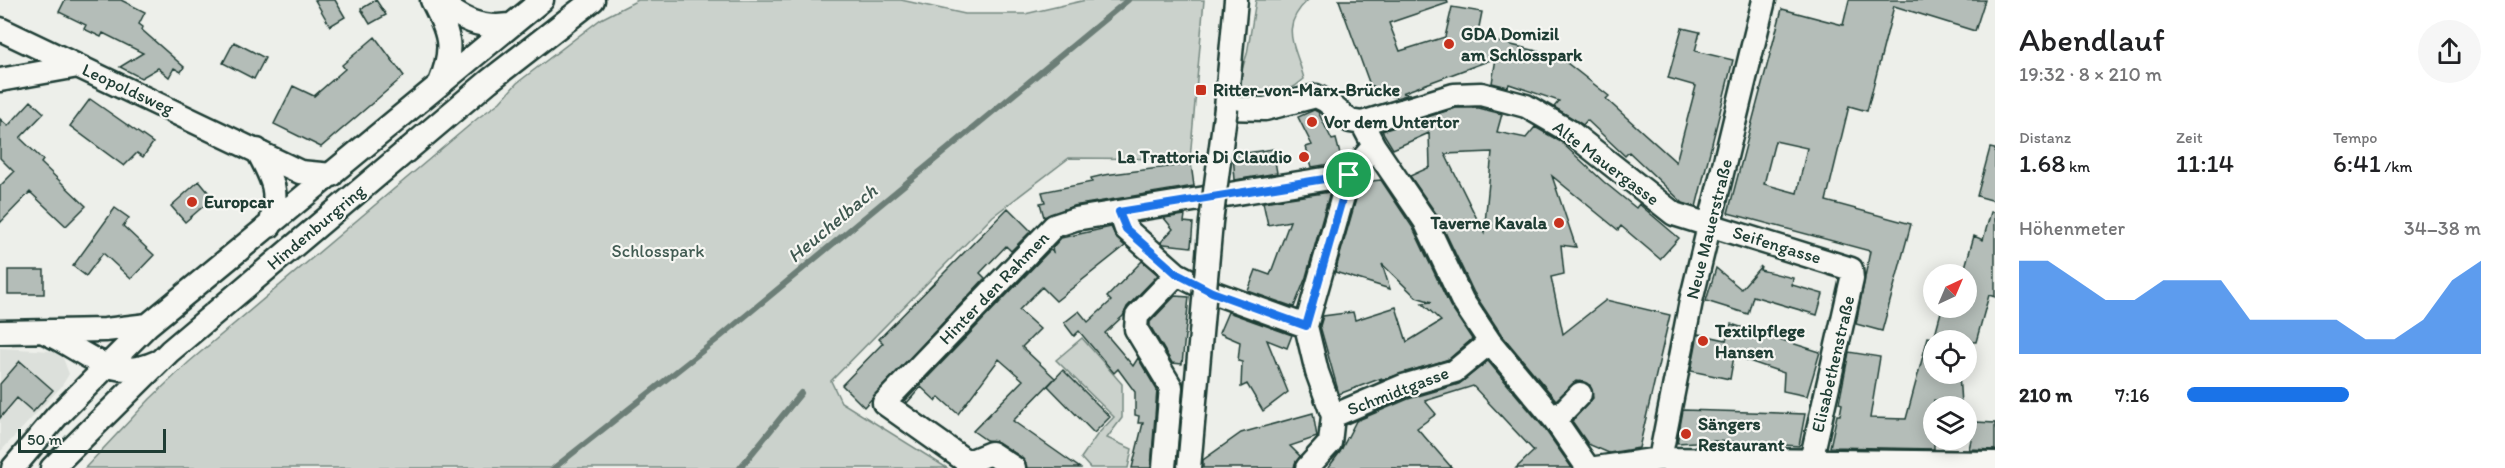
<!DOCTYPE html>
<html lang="de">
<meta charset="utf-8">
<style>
body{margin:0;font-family:Itim,sans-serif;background:#f6f6f6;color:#202124;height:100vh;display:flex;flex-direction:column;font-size:22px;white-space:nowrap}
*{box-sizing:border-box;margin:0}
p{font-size:20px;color:#757577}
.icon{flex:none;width:33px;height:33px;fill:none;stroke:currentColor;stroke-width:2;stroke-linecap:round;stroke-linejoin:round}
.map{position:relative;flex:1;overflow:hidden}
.side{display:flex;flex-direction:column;background:#fff;width:510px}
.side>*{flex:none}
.needle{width:39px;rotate:44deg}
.controls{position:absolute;left:1923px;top:264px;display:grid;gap:12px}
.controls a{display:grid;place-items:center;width:54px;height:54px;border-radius:50%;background:#fff;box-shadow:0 3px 15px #0003;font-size:30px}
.scale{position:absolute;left:18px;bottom:15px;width:148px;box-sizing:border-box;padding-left:6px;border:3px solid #1f3d34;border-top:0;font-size:16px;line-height:21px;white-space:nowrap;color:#1f3d34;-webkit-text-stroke:4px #f6f6f2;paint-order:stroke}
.pin{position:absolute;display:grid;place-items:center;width:51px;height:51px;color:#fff;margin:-26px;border:3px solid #fff;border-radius:50%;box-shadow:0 2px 6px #0007}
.round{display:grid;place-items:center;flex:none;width:63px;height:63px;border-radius:32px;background:#f6f6f6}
.headline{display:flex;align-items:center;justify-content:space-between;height:102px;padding:0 24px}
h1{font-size:33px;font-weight:600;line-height:45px}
.figures{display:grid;grid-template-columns:repeat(3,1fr);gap:9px;height:102px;padding:6px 24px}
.figures div{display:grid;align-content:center}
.figures b{font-size:26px;font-weight:600}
.figures small{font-size:16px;font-weight:400}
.figures p{font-size:16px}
.chart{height:168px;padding:12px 24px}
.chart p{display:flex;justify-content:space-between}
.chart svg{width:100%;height:108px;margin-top:6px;fill:#1a73e8;opacity:.7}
ul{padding:0 24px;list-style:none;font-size:20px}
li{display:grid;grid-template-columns:96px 72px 1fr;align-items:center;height:45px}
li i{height:15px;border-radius:8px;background:#1a73e8}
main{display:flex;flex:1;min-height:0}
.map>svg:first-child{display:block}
.built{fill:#dce0db}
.green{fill:#cbd2cc;stroke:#758880;stroke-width:1.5}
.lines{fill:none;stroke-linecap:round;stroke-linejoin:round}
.stream{stroke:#6c7e77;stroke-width:6}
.building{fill:#b4bdb8;stroke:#1f3d34;stroke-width:1.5;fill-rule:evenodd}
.minor-casing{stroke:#1f3d34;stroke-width:27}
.minor{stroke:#f6f6f2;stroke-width:22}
.minor-bridge-casing{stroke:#1f3d34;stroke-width:27;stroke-linecap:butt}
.minor-bridge{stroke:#f6f6f2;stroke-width:22}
.route-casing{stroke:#fff;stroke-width:12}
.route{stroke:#1a73e8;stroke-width:8}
.poi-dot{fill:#c8321e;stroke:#f6f6f2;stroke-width:2}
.labels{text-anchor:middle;stroke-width:4.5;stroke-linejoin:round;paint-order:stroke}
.poi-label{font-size:18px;font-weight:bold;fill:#1f3d34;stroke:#f6f6f2;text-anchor:start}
.street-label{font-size:18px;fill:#1f3d34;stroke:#f6f6f2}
.park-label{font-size:18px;fill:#415b52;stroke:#f6f6f2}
.water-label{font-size:20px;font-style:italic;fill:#3f5850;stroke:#f6f6f2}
</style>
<main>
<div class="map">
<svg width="1995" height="468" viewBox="0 0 1995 468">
<rect width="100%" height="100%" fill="#edefea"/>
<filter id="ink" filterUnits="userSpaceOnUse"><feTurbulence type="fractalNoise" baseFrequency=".0167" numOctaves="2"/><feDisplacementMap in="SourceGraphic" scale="12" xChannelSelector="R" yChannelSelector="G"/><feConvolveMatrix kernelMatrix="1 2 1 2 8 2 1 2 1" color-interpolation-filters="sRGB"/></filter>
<g filter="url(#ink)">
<path class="built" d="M0 348 52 351 63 358 69 374 61 387 0 452Z"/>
<path class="green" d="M638 0H901L965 14H1025L1086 0H1204L1190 159 1069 158 993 216 831 381 841 402 947 468H85L150 399 189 362 478 118 500 102 517 83 601 19Z
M1256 0H1308C1278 28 1296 45 1304 79 1282 99 1262 98 1235 91L1247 54Z
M1082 338 1122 384V418L1107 438 1132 449 1128 468H1090L1081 458 1097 435 1114 417 1056 360Z"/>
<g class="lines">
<path class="stream" d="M554 468 720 337 1128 0
M740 468 801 393"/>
</g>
<path class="building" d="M65 0H121L145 12 139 24 143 27 142 30 184 67 181 72 174 68 169 77 158 68 141 78 120 67 143 53 103 33 101 37 84 29 86 25 59 12Z
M315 0H335L345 17 330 26Z
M376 0 386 15 370 24 361 9Z
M1339 0H1447L1448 3 1389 23 1400 51 1445 37 1452 7 1482 12 1477 37 1558 56 1609 96 1606 99 1676 162 1696 86 1668 78 1682 28 1700 32 1695 51 1733 60 1696 207 1683 203 1629 152 1625 156 1587 120 1583 125 1554 107 1559 101 1509 84 1508 87 1492 83 1496 58 1402 93 1410 94 1396 98 1370 85Z
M1849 0H1985L1975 31 1894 6 1867 111 1849 106 1826 201 1911 224 1882 331 1856 324 1870 251 1728 213 1782 9 1843 25ZM1775 141 1807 148 1797 193 1764 184Z
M375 37 404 76 321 147 274 124 293 86 314 96 345 69 342 65Z
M234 42 265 58 254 79 223 63Z
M90 99 153 143 143 157 137 153 124 166 70 126Z
M31 101 44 113 20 138 43 160 41 163 86 206 66 226 30 192 0 223V186L14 172 0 158V119L8 126Z
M1456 108H1479L1502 114 1497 132 1526 138 1535 127 1561 142 1604 182 1636 208 1639 204 1679 238 1660 259 1621 226 1618 230 1552 176 1576 247 1561 245 1564 274 1551 277 1563 334 1606 300 1670 315 1639 448 1609 453 1588 444 1572 421 1593 398 1590 385 1576 381 1556 400 1501 334 1474 293 1437 215 1410 176 1430 167 1429 133 1393 149 1382 131ZM1492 152 1484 233 1445 154Z
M1314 110 1318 112 1332 140 1336 139 1342 162 1312 167 1306 147 1312 145 1298 117Z
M1990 148 1995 149V201L1977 196Z
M1273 149 1277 173 1235 180 1233 155Z
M1191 164 1194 186 1073 206 1044 217 1040 203 1045 202 1042 192 1092 182 1091 178 1104 175Z
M1381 180 1413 228 1450 306 1472 339 1449 359 1379 381 1382 378 1339 394 1320 326 1323 316 1353 312 1355 320 1396 307 1407 342 1441 321 1422 303 1432 302 1416 297 1382 264 1390 289 1335 272 1361 182Z
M199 181 213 198 185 222 171 206Z
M1330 192 1306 277 1294 307 1248 291 1256 270 1270 275 1290 221 1268 225 1263 202Z
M115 208 129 218 123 226 154 255 131 279 103 253 86 276 73 266Z
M1008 208 1031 231 1011 251 1006 246 980 273 985 278 864 407 842 385 883 343 879 339Z
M1991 212H1995V297L1989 295 1976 342 1934 340V374H1959L1961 404 1934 400V449L1830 447 1837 415H1840L1842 404 1839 403 1849 352 1880 357 1870 418 1906 419 1928 337 1934 338 1942 308H1966V274H1963L1974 236 1983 240Z
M1185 215 1184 222 1193 223 1191 247 1164 244 1161 242 1173 229 1164 218Z
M1111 227 1117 239 1125 246 1056 301 1042 287 1019 310 1040 329 1022 347 1055 378 1013 421 1080 468H1027L1021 457 998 442 986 440 973 431 1023 380 999 359 958 414 939 397 936 401 921 387 907 403 905 401 1050 250 1053 252 1052 248 1061 238Z
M1142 261 1158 275 1127 307 1123 316 1105 333 1133 366 1138 358 1157 390 1151 468H1132L1143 423H1138L1139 416 1135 415V392L1118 369 1114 373 1079 331 1074 336 1064 323 1079 311 1088 322 1111 301 1107 297Z
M1761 266 1760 270 1793 278 1792 285 1823 294 1817 315 1753 296 1748 314 1706 301 1716 268 1741 289Z
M8 270H44V294H8Z
M1175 296 1189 297 1182 364 1172 363 1150 326V322Z
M1228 312 1292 335 1287 348 1267 340 1288 392 1263 411 1247 384 1241 387 1242 362 1238 361 1240 342 1219 333Z
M1731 324 1820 352 1807 396 1783 391 1784 373 1734 356 1730 379 1691 371 1698 334 1726 340Z
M20 361 53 390 33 412 17 398 0 418V384Z
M1488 361 1544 428 1572 468H1516L1534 451 1473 386 1425 401 1436 414 1417 428 1452 468H1328L1340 452 1356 421 1408 399 1459 384Z
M1063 370 1110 417 1094 433 1048 386Z
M1683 410 1750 412 1805 414 1799 446 1714 441 1677 443Z
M1313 413 1317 437 1290 446 1300 456 1294 468H1203V460L1241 433Z
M1975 422 1995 423V450L1969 449Z"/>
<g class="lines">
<g class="minor-casing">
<path id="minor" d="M432 0C449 34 455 46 440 83
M438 0C462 20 479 29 510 25
M1236 0 1226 108 1265 109 1316 96 1326 101 1350 121 1362 123 1374 146 1425 221 1462 300 1490 342 1555 420 1588 468
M0 29 300 172 332 175
M0 80 78 66
M1362 123 1454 95 1481 94 1526 106 1569 131 1674 214 1851 269 1852 279 1811 461 1812 468
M257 150C273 180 280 191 270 226
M1120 212 1126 229 1177 274 1212 292 1306 326
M0 332 105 330 148 325
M44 332C85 349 109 384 157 362
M1333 416 1403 386 1455 371 1490 342
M1555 420 1580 394
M1660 459 1691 301 1764 0
M13 468 57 416 148 325 542 0
M52 468 170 351 489 81 593 0
M1014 468 991 453 971 461 963 459 884 403 1054 226 1075 219 1349 175
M1164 468 1171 387 1136 329 1137 316 1177 274
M1307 468 1330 443 1333 416 1317 372 1306 326 1349 175 1374 146
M1596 468 1660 459 1995 463"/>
</g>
<use href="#minor" class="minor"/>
<g class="minor-bridge-casing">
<path id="minor-bridge" d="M1189 468 1211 222 1226 108"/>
</g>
<use href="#minor-bridge" class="minor-bridge"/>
</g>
</g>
<g class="lines" filter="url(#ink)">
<g class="route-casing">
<path id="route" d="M1349 175 1306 326 1212 292 1177 274 1126 229 1119 212Z"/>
</g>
<use href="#route" class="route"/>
</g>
<g class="poi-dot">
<circle cx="1449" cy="44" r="6"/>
<rect x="1195" y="84" width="12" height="12" rx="3"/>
<circle cx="1312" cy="122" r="6"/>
<circle cx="1304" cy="157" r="6"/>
<circle cx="192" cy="202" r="6"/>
<circle cx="1559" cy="223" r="6"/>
<circle cx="1703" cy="341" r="6"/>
<circle cx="1686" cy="434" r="6"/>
</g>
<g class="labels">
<g class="poi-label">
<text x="1461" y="40">GDA Domizil<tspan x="1461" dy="21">am Schlosspark</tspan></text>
<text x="1213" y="96">Ritter-von-Marx-Brücke</text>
<text x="1324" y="128">Vor dem Untertor</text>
<text x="1292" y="163" text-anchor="end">La Trattoria Di Claudio</text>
<text x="204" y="208">Europcar</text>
<text x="1547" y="229" text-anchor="end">Taverne Kavala</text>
<text x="1715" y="337">Textilpflege<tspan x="1715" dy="21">Hansen</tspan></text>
<text x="1698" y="430">Sängers<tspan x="1698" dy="21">Restaurant</tspan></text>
</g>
<g class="street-label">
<text transform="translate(128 89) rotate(25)" y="6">Leopoldsweg</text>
<text transform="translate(1606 163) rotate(37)" y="6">Alte Mauergasse</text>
<text transform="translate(316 227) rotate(-40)" y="6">Hindenburgring</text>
<text transform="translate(1709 229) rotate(-76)" y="6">Neue Mauerstraße</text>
<text transform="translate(1777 245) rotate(17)" y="6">Seifengasse</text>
<text transform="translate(994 288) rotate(-46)" y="6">Hinter den Rahmen</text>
<text transform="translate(1833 364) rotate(-77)" y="6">Elisabethenstraße</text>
<text transform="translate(1398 391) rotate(-21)" y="6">Schmidtgasse</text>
</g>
<g class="park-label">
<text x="658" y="257">Schlosspark</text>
</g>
<g class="water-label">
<text transform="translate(832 223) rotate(-40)" y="7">Heuchelbach</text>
</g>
</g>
</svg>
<div class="controls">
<a><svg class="needle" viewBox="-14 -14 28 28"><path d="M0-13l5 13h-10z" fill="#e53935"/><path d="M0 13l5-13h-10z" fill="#757577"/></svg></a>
<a><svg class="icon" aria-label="locate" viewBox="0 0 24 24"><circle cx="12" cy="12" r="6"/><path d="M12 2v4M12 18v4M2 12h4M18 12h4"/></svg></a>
<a><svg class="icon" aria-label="layers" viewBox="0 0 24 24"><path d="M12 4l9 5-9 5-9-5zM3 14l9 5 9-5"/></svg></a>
</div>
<div class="scale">50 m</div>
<div class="pin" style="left:1349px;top:175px;background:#1e9e55"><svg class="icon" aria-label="arrive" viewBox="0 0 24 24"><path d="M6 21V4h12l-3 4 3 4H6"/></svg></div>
</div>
<section class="side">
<div class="headline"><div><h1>Abendlauf</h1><p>19:32 · 8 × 210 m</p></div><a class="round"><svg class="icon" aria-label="share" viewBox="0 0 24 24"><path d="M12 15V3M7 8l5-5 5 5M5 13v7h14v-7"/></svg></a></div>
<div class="figures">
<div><p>Distanz</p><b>1.68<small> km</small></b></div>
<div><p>Zeit</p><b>11:14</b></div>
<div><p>Tempo</p><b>6:41<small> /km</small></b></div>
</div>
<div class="chart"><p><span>Höhenmeter</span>34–38 m</p>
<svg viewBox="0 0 160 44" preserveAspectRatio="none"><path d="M0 44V6L10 6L20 14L30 22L40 22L50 14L60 14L70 14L80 30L90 30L100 30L110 30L120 38L130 38L140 30L150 14L160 6V44z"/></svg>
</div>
<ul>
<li><b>210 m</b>7:16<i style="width:55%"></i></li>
</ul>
</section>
</main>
